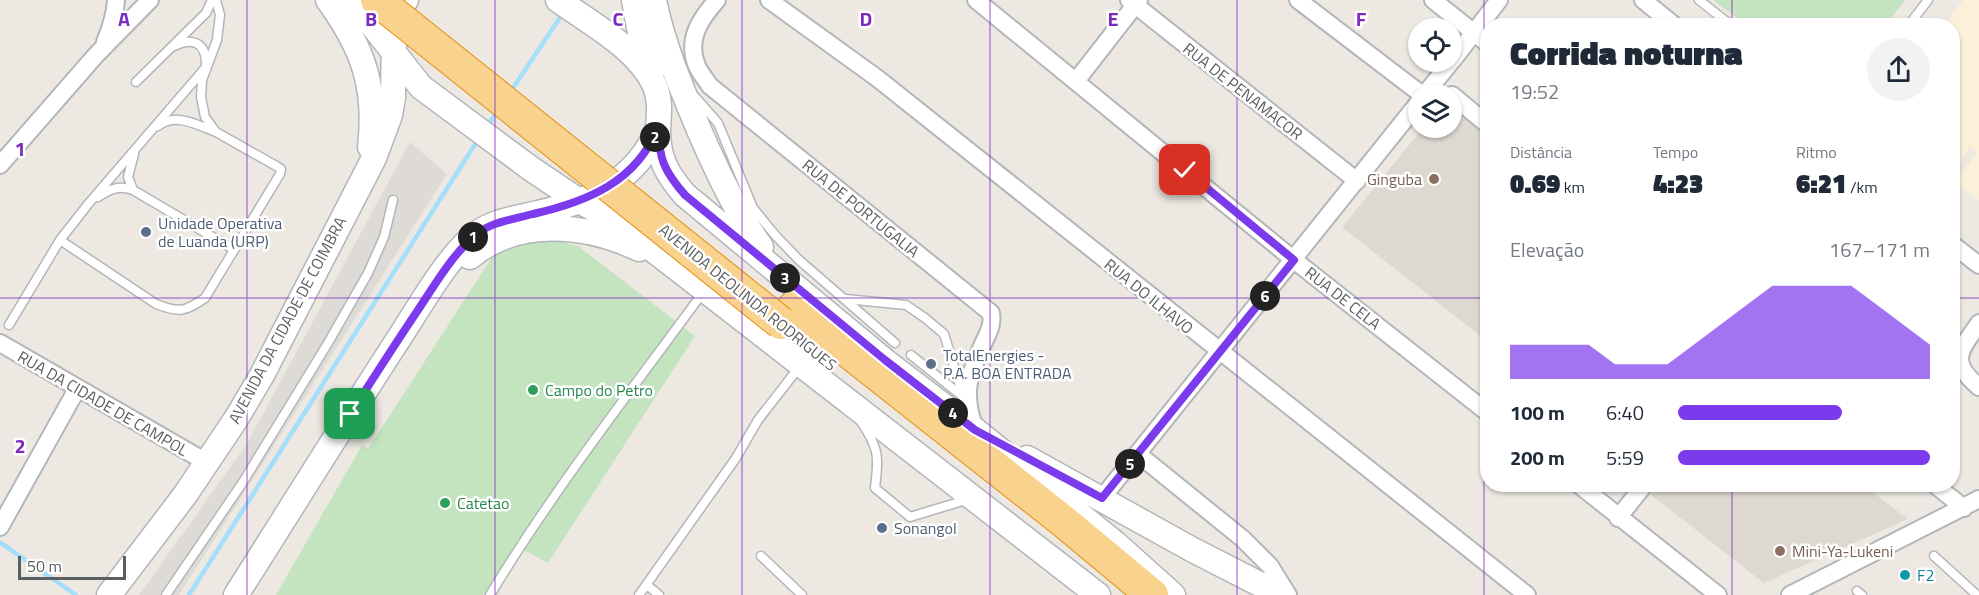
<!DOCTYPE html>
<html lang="pt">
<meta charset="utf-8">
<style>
body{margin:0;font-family:"Titillium Web",sans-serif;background:#f2f2f3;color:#1f2937;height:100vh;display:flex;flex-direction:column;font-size:22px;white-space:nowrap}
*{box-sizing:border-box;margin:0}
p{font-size:20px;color:#747a83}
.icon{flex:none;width:33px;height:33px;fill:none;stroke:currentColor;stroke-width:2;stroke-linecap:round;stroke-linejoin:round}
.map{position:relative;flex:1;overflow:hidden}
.sheet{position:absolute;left:1480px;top:18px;width:480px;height:474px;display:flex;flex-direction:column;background:#fff;border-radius:24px;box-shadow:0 2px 4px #0004}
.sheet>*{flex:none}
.tools{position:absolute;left:1408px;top:18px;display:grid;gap:12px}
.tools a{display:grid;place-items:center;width:54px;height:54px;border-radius:50%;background:#fff;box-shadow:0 2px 4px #0004;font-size:30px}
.scale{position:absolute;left:18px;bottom:15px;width:108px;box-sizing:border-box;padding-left:6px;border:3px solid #5b5f62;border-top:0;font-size:16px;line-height:21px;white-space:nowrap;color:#5b5f62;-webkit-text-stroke:4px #fff;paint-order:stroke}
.pin{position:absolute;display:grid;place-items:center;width:51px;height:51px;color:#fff;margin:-26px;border-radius:12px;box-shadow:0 3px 9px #0006}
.km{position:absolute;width:30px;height:30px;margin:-15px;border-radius:50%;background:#222;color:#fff;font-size:16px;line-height:30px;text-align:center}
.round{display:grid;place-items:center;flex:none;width:63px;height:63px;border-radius:32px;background:#f2f2f3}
.headline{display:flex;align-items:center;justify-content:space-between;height:102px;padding:0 30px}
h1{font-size:33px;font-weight:800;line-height:45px}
.stats{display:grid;grid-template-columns:repeat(3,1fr);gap:9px;height:102px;padding:6px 30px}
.stats div{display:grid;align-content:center}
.stats b{font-size:26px;font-weight:800}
.stats small{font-size:16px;font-weight:400}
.stats p{font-size:16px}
.chart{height:168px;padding:12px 30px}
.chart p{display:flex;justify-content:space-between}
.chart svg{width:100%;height:108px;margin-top:6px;fill:#7c3aed;opacity:.7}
ul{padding:0 30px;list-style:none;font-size:20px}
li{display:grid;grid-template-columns:96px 72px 1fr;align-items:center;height:45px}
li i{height:15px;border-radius:8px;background:#7c3aed}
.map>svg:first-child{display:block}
.commercial{fill:#fcf0d8}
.industrial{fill:#dedbd7}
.education{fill:#ddd8d0}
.green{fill:#c3e4bf}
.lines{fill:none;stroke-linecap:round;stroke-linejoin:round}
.stream{stroke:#a3defc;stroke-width:4.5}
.lane-casing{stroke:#b3b6b9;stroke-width:11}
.street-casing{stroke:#b3b6b9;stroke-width:20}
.secondary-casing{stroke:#b2b6b9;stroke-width:27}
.highway-casing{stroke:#e68c09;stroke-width:34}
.lane{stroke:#fff;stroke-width:8}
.street{stroke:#fff;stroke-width:16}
.secondary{stroke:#fff;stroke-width:24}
.highway{stroke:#f9d38d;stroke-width:32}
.highway-bridge-casing{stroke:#e68c09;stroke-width:34;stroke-linecap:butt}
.highway-bridge{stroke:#f9d38d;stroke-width:32}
.route-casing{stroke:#fff;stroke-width:12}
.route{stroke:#7c3aed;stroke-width:8}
.grid{fill:none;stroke:#7b2cbf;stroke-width:1.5;stroke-opacity:0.55}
.education-dot{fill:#8d6e63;stroke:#fff;stroke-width:2}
.service-dot{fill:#5c6f8a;stroke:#fff;stroke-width:2}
.leisure-dot{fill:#2e9e5b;stroke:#fff;stroke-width:2}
.culture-dot{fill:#0f9aa8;stroke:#fff;stroke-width:2}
.labels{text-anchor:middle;stroke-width:5;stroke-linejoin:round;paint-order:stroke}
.street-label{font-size:16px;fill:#5b5f62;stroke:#fff}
.education-label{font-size:16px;fill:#785e54;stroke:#fff;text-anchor:end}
.service-label{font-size:16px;fill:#4e5e75;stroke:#fff;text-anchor:start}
.leisure-label{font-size:16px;fill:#27864d;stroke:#fff;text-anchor:start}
.culture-label{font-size:16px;fill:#0d838f;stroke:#fff;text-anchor:start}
.grid-label{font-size:20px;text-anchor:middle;font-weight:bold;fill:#7b2cbf;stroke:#fff;stroke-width:5;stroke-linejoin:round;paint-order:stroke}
</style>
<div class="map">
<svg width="1979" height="595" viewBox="0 0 1979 595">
<rect width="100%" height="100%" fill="#ede9e2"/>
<path class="commercial" d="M1963 0H1979V200L1955 183 1977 152 1967 145 1970 148 1953 172V26L1945 25Z"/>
<path class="industrial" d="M410 142 447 174 179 595H139L246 445Z"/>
<path class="education" d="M1452 103 1488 132V342L1342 227 1423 128H1452Z
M1659 485H1863L1908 519 1764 583 1651 495Z"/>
<path class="green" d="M1713 0H1905L1885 26 1747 25Z
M541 237 578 246 695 336 548 563 522 549 497 595H276L362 445 368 449 496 251Z"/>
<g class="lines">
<path class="stream" d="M511 91 563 13
M487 126 498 111
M1 543 76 595
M189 595 479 138"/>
<g class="lane-casing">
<path id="lane" d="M1699 0 1732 26
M1908 26 1928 0
M172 47C192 36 207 42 206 67L89 203 60 240 156 304C179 313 185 312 205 298L280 174 281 169 278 167 216 132 205 117 201 97 202 80 217 40 220 15 216 0
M136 82 206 13 212 0
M695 97 718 123 753 208 775 235 799 260 895 343
M158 126C176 112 197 125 216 132
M134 154 128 177 133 190 233 249
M98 197C110 189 119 185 133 190
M846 299 906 305 925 318 944 334 963 396
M9 325 60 240
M911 355 962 396
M862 423C879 449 879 457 875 488L910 517 969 499
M761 556 802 595
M1934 556 1977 595
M647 585 659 595
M1857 591 1862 595
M166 595 243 482 328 343 368 273 384 237 393 200
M490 595C554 489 631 391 704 291
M639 595 736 458 758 420 800 366"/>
</g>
<g class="street-casing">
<path id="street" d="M717 0C700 19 686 40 697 66 700 73 706 80 710 86L991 313C993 326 988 333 983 344 968 377 962 394 975 429
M769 0 877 78 1527 595
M976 0 1294 260 1488 413
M1129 0 1357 181
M1298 0 1421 94
M1433 0 1488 44
M1643 0 1675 26
M105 42C111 28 115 16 116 0
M1452 61 1499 0
M1076 81 1139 0
M1425 94 1451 62
M1452 95 1488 125
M0 165 96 55 150 0
M1953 245 1979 265
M1979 323C1960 351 1948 361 1979 387
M0 343 206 462
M1138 454 1243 539 1270 566 1288 595
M1578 484 1718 595
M1934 484 1964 508
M1102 498 1419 102
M1618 518 1645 484
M0 527 77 389
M1790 595 1979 499"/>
</g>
<g class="secondary-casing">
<path id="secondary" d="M328 0C363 48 377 87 370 147
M343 0 369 21 421 87 530 168 579 201 607 216 652 249 1098 595
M558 0C590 23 637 48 654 84 661 99 659 114 658 129 658 158 666 173 685 195L885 361 975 430 1115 543 1173 595
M634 0 642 44 652 72
M654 0C663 45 681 87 699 130 717 171 735 210 761 247
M470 257C518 217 586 224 639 249
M1027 458 1193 550 1281 595
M109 595 185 495 236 419 262 375 374 158 390 115 393 98 394 35 401 8 406 0
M236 595C288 513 339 431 392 349 415 315 441 266 471 238 490 221 514 219 538 213 589 202 638 180 658 128"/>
</g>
<g class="highway-casing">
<path id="highway" d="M793 308 1063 521 1152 595"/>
</g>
<use href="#lane" class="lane"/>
<use href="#street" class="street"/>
<use href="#secondary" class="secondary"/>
<use href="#highway" class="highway"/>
<g class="highway-bridge-casing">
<path id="highway-bridge" d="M377 0 781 323"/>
</g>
<use href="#highway-bridge" class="highway-bridge"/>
</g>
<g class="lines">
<g class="route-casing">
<path id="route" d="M350 414C373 379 395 344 418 310 434 286 449 260 470 240 487 222 510 220 533 214 586 202 637 182 658 127 659 159 664 171 685 195L885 360 975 430 1102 498 1294 260 1185 170"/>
</g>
<use href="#route" class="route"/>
</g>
<path class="grid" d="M247 0V595M495 0V595M742 0V595M990 0V595M1237 0V595M1484 0V595M1732 0V26M0 298H1488M1953 298H1979M1732 484V595"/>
<g class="education-dot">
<circle cx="1434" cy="179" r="6"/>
<circle cx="1780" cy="551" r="6"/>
</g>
<g class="service-dot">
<circle cx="146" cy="232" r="6"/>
<circle cx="931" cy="364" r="6"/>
<circle cx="882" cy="528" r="6"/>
</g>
<g class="leisure-dot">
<circle cx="533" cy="390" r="6"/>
<circle cx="445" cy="503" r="6"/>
</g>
<circle class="culture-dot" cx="1905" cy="575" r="6"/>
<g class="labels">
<g class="street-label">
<text transform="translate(1243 91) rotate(38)" y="6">RUA DE PENAMACOR</text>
<text transform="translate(861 208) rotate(39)" y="6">RUA DE PORTUGALIA</text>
<text transform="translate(1149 296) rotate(39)" y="6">RUA DO ILHAVO</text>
<text transform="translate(748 297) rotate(39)" y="6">AVENIDA DEOLINDA RODRIGUES</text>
<text transform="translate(1343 298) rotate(38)" y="6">RUA DE CELA</text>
<text transform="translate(287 320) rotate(-62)" y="6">AVENIDA DA CIDADE DE COIMBRA</text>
<text transform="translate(103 403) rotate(30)" y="6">RUA DA CIDADE DE CAMPOL</text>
</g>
<g class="education-label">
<text x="1422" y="185">Ginguba</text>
<text x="1792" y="557" text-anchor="start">Mini-Ya-Lukeni</text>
</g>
<g class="service-label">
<text x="158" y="229">Unidade Operativa<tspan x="158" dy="18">de Luanda (URP)</tspan></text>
<text x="943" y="361">TotalEnergies -<tspan x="943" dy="18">P.A. BOA ENTRADA</tspan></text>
<text x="894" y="534">Sonangol</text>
</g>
<g class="leisure-label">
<text x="545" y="396">Campo do Petro</text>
<text x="457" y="509">Catetao</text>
</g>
<g class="culture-label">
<text x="1917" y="581">F2</text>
</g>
</g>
<g class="grid-label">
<text x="124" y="26">A</text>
<text x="371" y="26">B</text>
<text x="618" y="26">C</text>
<text x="866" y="26">D</text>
<text x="1113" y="26">E</text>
<text x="1361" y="26">F</text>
<text x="20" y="156">1</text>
<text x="20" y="453">2</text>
</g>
</svg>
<div class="tools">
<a><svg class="icon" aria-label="locate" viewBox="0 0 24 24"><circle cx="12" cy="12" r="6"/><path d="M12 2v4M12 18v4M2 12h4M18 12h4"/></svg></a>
<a><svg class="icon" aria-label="layers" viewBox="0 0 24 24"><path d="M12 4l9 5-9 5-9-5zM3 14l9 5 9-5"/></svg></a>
</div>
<div class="scale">50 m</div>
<div class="pin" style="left:350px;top:414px;background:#1e9e55"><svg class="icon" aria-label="arrive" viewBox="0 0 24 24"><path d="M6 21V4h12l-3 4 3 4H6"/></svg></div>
<div class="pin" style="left:1185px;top:170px;background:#d93025"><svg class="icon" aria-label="check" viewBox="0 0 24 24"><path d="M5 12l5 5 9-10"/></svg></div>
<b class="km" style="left:473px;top:237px">1</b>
<b class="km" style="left:655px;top:137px">2</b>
<b class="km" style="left:785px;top:278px">3</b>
<b class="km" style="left:953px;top:413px">4</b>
<b class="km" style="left:1130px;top:464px">5</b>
<b class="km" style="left:1265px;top:296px">6</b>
<section class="sheet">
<div class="headline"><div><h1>Corrida noturna</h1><p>19:52</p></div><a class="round"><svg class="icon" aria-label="share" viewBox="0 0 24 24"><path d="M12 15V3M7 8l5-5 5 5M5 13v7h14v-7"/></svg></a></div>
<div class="stats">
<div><p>Distância</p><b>0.69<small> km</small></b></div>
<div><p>Tempo</p><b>4:23</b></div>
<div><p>Ritmo</p><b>6:21<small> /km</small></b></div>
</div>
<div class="chart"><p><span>Elevação</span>167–171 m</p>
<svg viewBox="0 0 160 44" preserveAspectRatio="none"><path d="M0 44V30L10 30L20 30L30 30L40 38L50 38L60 38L70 30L80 22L90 14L100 6L110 6L120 6L130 6L140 14L150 22L160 30V44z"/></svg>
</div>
<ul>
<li><b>100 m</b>6:40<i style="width:65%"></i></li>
<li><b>200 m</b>5:59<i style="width:100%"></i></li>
</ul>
</section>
</div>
